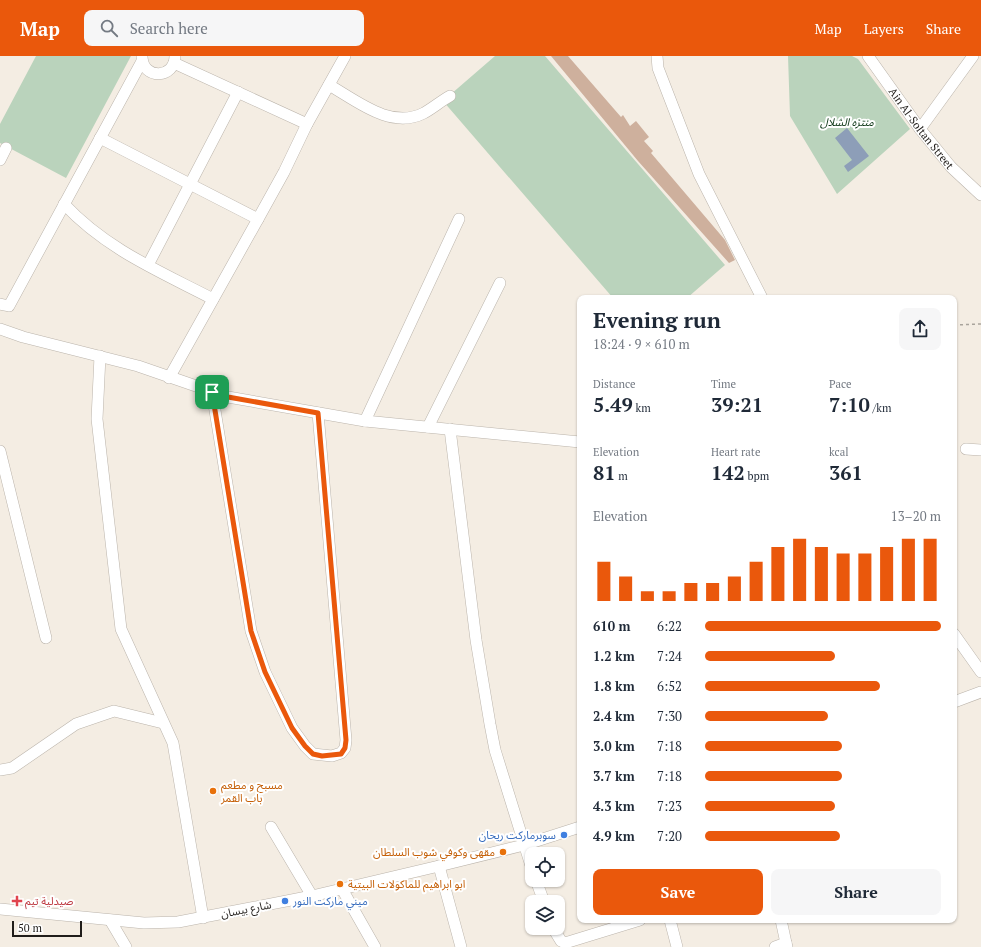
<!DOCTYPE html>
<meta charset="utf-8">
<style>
body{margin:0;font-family:"PT Serif","Noto Sans Arabic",serif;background:#f6f6f7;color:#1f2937;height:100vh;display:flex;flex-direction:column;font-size:15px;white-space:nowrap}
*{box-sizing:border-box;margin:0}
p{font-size:13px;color:#747a83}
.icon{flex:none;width:22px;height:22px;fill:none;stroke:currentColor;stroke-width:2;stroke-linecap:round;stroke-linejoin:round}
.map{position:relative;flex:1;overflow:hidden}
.drawer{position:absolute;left:577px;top:239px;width:380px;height:628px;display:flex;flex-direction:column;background:#fff;border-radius:8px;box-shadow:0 1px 3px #0004}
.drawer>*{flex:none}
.fabs{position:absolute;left:525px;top:791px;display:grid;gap:8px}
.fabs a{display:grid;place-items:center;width:40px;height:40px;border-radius:8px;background:#fff;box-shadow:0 1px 3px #0004;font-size:20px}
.scale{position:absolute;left:12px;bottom:10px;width:70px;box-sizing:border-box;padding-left:4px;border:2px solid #201d1a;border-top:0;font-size:11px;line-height:14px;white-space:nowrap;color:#201d1a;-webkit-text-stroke:3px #fff;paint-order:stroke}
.pin{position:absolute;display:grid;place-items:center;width:34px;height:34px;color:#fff;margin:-17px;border-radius:8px;box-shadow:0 2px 6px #0006}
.round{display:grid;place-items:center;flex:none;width:42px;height:42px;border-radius:8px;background:#f6f6f7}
.headline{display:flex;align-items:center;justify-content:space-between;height:68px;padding:0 16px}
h1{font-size:22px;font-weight:800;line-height:30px}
.figures{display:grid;grid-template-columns:repeat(3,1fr);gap:6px;height:68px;padding:4px 16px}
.figures div{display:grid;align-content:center}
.figures b{font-size:20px;font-weight:800}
.figures small{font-size:11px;font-weight:400}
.figures p{font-size:11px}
.chart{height:112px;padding:8px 16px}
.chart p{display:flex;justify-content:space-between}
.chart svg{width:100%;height:72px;margin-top:4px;stroke:#ea580c;stroke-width:6}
.cta{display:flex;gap:8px;margin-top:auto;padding:8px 16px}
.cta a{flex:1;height:46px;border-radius:8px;background:#ea580c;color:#fff;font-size:16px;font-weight:800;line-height:46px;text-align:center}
.cta a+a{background:#f6f6f7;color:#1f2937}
ul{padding:0 16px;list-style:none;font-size:13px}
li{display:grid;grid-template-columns:64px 48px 1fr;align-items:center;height:30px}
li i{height:10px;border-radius:5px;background:#ea580c}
header{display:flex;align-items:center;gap:24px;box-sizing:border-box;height:56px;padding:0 20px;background:#ea580c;color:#fff}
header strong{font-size:19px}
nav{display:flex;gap:22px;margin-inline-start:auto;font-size:14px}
.search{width:280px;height:36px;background:#f6f6f7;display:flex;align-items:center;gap:10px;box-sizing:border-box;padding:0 14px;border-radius:8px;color:#747a83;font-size:15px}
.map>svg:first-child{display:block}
.green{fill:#bad3bc}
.water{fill:#8d9eb8}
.building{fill:#ceb09d}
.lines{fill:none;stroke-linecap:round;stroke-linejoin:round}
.minor-casing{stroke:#bbb4ab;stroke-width:12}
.path{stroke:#a9a49c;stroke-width:1.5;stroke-dasharray:3 3;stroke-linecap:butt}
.minor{stroke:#fff;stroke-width:11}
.route-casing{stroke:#fff;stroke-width:8}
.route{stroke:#ea580c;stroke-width:5}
.food-dot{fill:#e8710a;stroke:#fff;stroke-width:1.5}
.shop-dot{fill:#3f7fe0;stroke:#fff;stroke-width:1.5}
.health-dot{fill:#e0444e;stroke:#fff;stroke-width:1.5}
.labels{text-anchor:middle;stroke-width:4;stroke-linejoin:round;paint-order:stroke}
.park-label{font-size:11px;font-style:italic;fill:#0d3716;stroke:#fff}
.street-label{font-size:11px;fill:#201d1a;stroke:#fff}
.food-label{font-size:11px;fill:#c56008;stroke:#fff;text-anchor:start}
.shop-label{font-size:11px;fill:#366cbe;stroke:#fff;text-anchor:end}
.health-label{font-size:11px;fill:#be3a42;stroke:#fff;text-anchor:start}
</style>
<header>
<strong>Map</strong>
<div class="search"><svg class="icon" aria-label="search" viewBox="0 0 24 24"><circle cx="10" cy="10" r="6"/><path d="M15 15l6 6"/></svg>Search here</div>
<nav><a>Map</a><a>Layers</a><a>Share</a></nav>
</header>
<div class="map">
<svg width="981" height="891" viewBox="0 0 981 891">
<rect width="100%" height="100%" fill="#f4ede3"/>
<path class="green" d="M36 0H131L66 122 0 87V68Z
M495 0H545L725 209 687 242H613L443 45Z
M788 0H852L858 3 910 73 837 138 790 60Z"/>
<path class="water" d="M847 72 869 100 848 116 844 110 852 104 835 82Z"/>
<path class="building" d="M551 0H568L621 61 623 59 630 70 636 65 649 81 644 85 653 95 651 97 725 184 735 204 729 207 638 105Z"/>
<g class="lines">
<g class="minor-casing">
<g id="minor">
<path d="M657 0 658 12 699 118 762 242"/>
<path id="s1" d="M868 0 920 73 951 111 981 139"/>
<path d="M142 1C143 24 175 23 175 0"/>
<path d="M174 7 307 68"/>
<path d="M329 29C357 45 391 74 424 57 433 52 441 45 450 40"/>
<path d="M920 73 973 0"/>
<path d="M100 82 258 163 284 116 307 68 345 0"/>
<path d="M0 104 6 92"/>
<path d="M64 148C106 193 159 215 213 243"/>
<path d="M148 209 238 36"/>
<path d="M0 248 9 250 142 5"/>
<path d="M0 273 23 281 138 310 228 341 365 365 580 386"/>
<path d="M100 300 97 363 121 573 173 687 203 862"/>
<path d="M169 322 258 163"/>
<path d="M212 336 251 575 265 616 292 672 305 690 313 698 332 700 341 697 345 692 346 684 318 357"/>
<path d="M365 365 459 163"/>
<path d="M428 371 500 227"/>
<path d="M450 373 476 584 490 668 495 694 532 813"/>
<path d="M966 393 981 394"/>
<path d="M0 395 46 582"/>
<path d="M954 578 981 616"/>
<path d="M954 646 981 636"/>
<path d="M0 714 12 712 76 668 114 655 163 667"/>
<path d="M271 771 312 840"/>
<path d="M439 810 461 891"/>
<path d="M536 824 544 846"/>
<path d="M342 833 375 891"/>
<path d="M0 853 144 867 178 866 312 840 439 810 524 789 580 771"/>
<path d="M110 864 126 891"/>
<path d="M670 864 677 891"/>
<path d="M781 864 786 887"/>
<path d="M553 872 561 885 565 887 640 864"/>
<path d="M775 891 786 887 787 891"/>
</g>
</g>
<path class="path" d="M954 269 981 268"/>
<use href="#minor" class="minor"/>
</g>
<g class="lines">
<g class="route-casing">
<path id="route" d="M212 336 228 341 318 357 346 684 345 692 341 698 322 700 313 698 305 690 292 672 265 616 251 575Z"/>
</g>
<use href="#route" class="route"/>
</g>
<g class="food-dot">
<circle cx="213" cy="735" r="4"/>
<circle cx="503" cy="796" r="4"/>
<circle cx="340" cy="828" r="4"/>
</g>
<g class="shop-dot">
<circle cx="564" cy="779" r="4"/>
<circle cx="285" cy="845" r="4"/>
</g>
<path class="health-dot" d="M15 839h4v4h4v4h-4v4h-4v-4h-4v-4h4z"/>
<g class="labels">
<g class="park-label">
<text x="847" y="70">منتزه الشلال</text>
</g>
<g class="street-label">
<text dy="4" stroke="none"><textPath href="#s1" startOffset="90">Ain Al-Soltan Street</textPath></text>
<text transform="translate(246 853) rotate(-11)" y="4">شارع بيسان</text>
</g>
<g class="food-label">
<text x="221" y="733">مسبح و مطعم<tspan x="221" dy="13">باب القمر</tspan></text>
<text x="495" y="800" text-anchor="end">مقهى وكوفي شوب السلطان</text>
<text x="348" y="832">ابو ابراهيم للماكولات البيتية</text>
</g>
<g class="shop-label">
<text x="556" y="783">سوبرماركت ريحان</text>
<text x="293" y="849" text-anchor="start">ميني ماركت النور</text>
</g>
<g class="health-label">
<text x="25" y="849">صيدلية تيم</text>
</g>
</g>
</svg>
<div class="fabs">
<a><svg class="icon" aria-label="locate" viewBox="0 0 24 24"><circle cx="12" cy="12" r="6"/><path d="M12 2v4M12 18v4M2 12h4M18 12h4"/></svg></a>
<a><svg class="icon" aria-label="layers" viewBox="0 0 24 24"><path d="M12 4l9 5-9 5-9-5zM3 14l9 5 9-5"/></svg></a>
</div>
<div class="scale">50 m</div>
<div class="pin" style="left:212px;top:336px;background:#1e9e55"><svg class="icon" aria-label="arrive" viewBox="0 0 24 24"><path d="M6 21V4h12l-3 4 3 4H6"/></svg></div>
<section class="drawer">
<div class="headline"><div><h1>Evening run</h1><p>18:24 · 9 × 610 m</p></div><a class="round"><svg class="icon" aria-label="share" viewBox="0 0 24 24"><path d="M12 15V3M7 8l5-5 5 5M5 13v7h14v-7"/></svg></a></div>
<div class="figures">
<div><p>Distance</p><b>5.49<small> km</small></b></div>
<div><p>Time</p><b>39:21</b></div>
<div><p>Pace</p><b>7:10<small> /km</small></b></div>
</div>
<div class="figures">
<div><p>Elevation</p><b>81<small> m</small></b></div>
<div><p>Heart rate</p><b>142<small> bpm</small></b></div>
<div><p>kcal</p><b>361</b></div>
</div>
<div class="chart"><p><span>Elevation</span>13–20 m</p>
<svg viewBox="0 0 160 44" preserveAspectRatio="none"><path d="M5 44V20M15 44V29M25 44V38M35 44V38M45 44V33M55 44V33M65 44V29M75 44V20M85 44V11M95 44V6M105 44V11M115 44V15M125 44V15M135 44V11M145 44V6M155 44V6"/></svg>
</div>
<ul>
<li><b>610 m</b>6:22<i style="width:100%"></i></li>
<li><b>1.2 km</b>7:24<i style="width:55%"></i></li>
<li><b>1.8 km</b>6:52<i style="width:74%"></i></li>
<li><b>2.4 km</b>7:30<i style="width:52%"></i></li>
<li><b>3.0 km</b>7:18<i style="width:58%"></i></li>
<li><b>3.7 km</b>7:18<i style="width:58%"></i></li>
<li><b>4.3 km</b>7:23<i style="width:55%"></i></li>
<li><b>4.9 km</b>7:20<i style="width:57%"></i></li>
</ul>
<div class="cta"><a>Save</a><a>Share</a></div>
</section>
</div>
